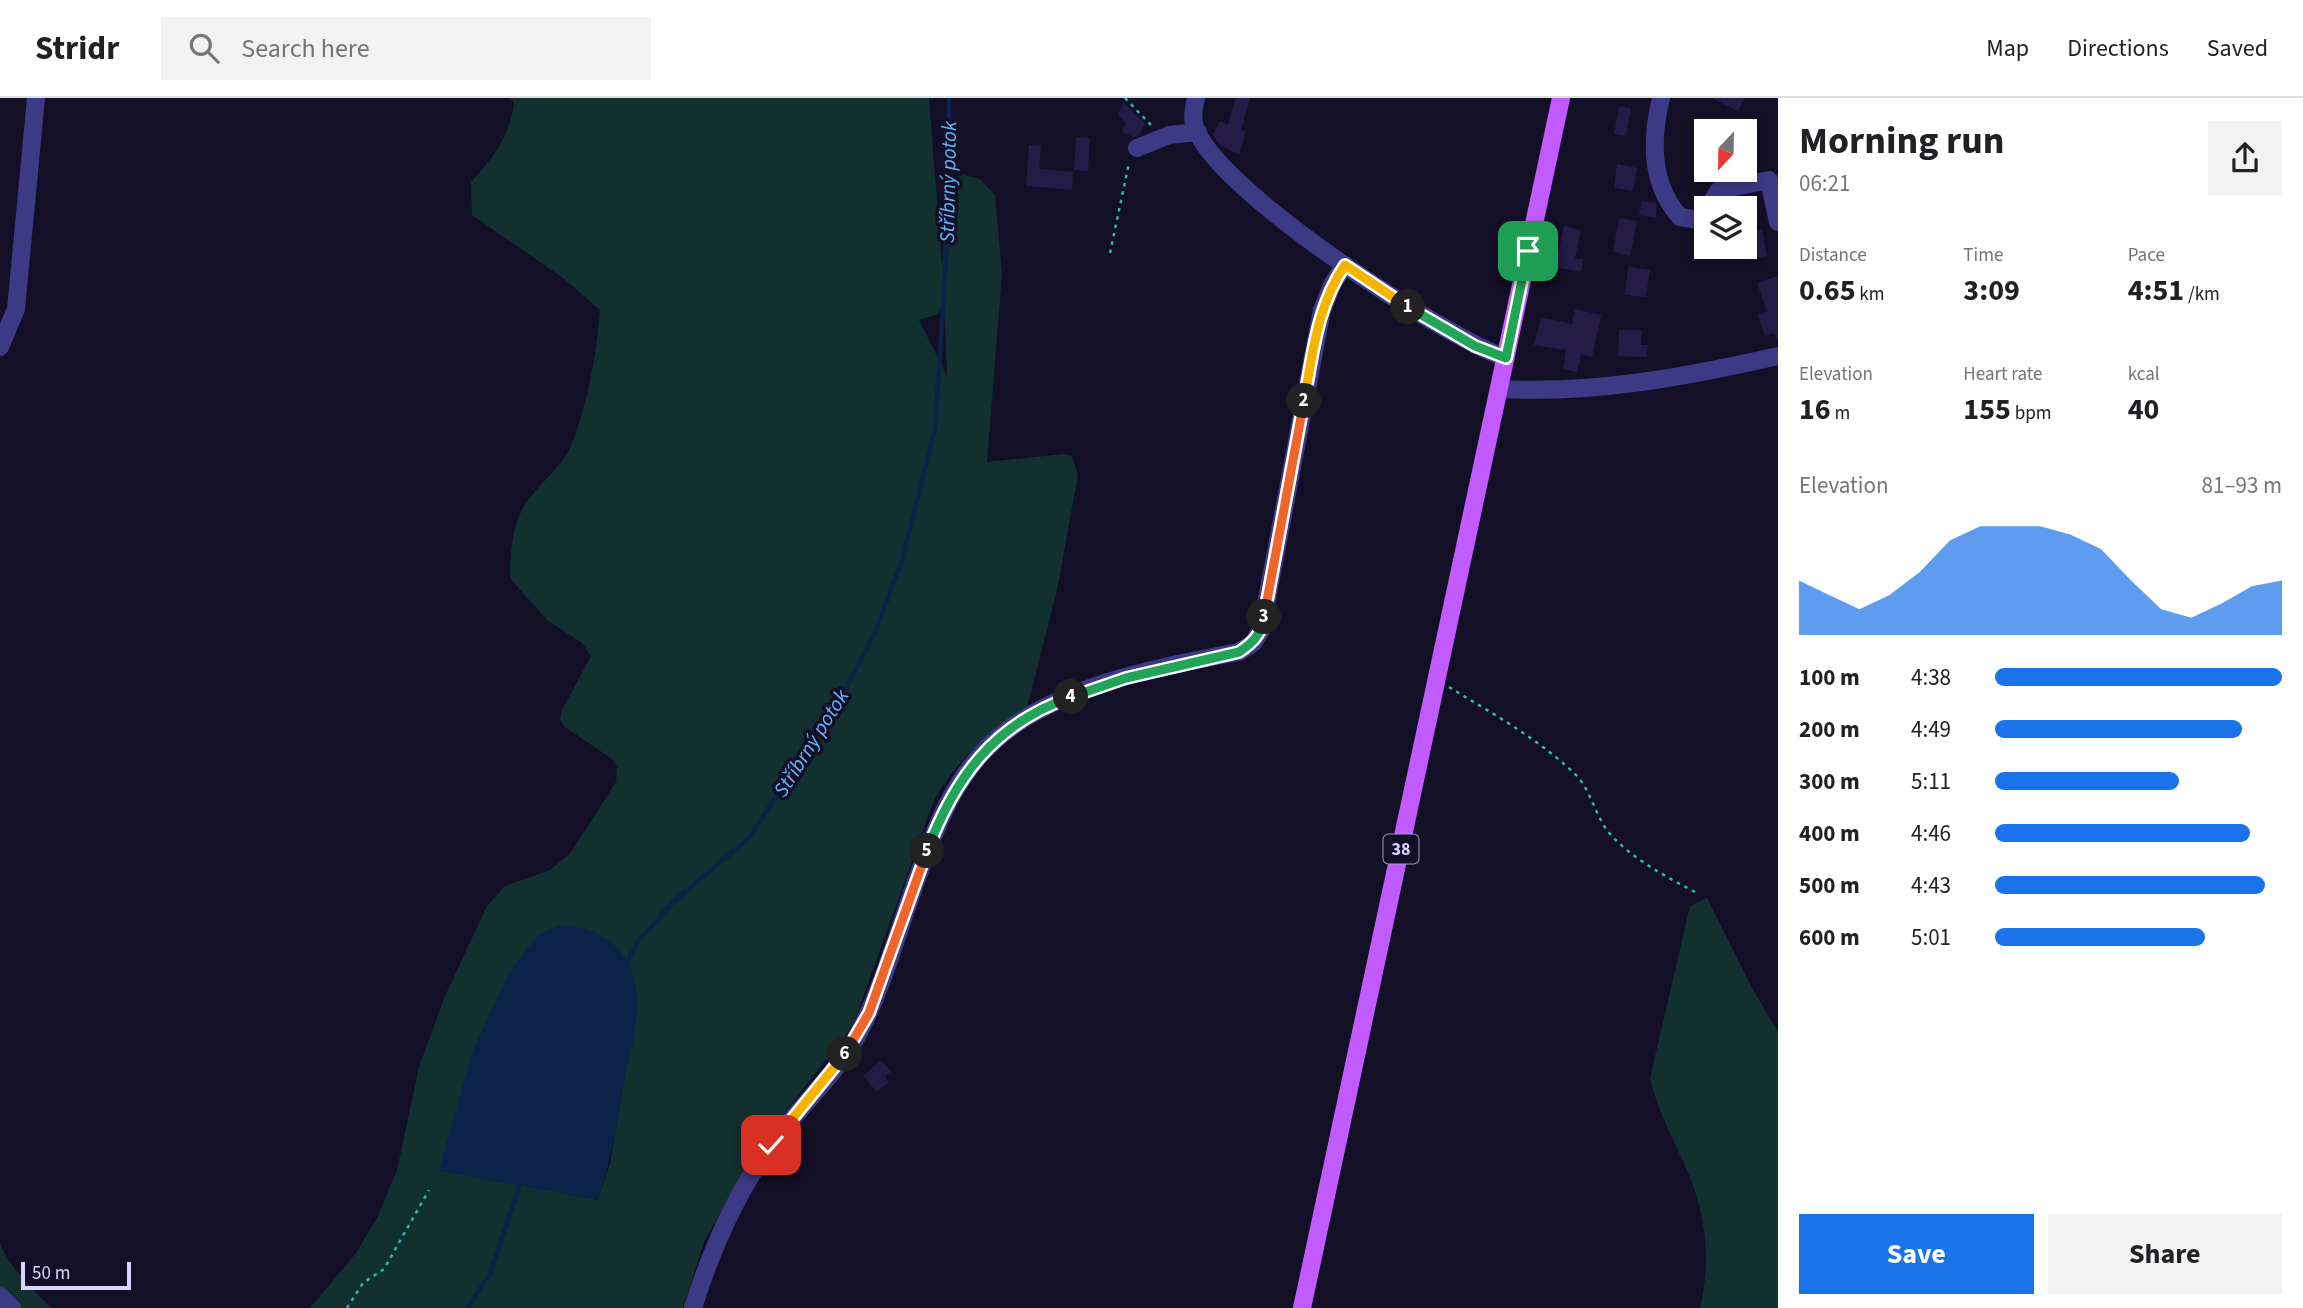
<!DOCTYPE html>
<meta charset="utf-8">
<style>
body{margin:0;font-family:"Source Sans 3",sans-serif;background:#f2f2f2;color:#202124;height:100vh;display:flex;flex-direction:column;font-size:26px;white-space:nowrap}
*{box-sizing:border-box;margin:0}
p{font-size:23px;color:#757577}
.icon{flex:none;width:38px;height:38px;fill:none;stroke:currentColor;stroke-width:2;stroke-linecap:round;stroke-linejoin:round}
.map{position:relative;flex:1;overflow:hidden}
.sheet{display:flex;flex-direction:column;background:#fff;width:525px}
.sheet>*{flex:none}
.needle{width:46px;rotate:202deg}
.buttons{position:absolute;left:1694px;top:21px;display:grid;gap:14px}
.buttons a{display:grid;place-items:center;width:63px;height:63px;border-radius:0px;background:#fff;box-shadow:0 4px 10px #0003;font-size:35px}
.scale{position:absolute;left:21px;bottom:18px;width:110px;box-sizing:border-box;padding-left:7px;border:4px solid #d9d4ff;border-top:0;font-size:19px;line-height:24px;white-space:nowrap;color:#d9d4ff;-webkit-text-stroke:5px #130f26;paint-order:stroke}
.pin{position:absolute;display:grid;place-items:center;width:60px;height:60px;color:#fff;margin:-30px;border-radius:14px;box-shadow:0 4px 10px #0006}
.km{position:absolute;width:35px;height:35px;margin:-18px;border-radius:50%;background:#222;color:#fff;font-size:19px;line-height:35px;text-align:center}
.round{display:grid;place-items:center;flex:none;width:74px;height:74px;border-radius:0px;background:#f2f2f2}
.overview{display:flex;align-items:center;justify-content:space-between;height:119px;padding:0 21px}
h1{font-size:38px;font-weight:700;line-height:52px}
.figures{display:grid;grid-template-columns:repeat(3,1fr);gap:10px;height:119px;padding:7px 21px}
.figures div{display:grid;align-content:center}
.figures b{font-size:30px;font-weight:700}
.figures small{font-size:19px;font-weight:400}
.figures p{font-size:19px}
.chart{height:196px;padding:14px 21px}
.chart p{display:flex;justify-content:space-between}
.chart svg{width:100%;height:126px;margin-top:7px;fill:#1a73e8;opacity:.7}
.primary-button{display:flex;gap:14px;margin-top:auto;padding:14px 21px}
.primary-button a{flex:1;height:80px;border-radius:0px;background:#1a73e8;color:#fff;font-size:28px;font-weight:700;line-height:80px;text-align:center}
.primary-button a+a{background:#f2f2f2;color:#202124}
ul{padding:0 21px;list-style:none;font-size:23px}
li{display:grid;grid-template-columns:112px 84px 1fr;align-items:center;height:52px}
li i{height:18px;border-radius:9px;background:#1a73e8}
header{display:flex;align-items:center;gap:42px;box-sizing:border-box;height:98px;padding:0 35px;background:#fff;border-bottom:2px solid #e0e0e0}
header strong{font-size:33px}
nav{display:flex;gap:38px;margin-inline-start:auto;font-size:24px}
.search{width:490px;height:63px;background:#f2f2f2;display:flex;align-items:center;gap:18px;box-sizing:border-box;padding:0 24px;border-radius:0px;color:#757577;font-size:26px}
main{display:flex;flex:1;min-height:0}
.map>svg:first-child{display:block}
.green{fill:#12302f;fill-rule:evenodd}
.water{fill:#0c2248}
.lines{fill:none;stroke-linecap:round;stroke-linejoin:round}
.stream{stroke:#0c2248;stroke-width:4.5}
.building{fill:#241b47}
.path{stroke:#2fb8b0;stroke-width:2.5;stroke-dasharray:3.5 5;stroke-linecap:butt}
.minor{stroke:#3d3a85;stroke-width:18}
.major{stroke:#c25bff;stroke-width:18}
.split-1-casing{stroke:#fff;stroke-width:14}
.split-2-casing{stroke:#fff;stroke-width:14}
.split-3-casing{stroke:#fff;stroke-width:14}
.split-4-casing{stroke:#fff;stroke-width:14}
.split-5-casing{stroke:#fff;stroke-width:14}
.split-6-casing{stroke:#fff;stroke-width:14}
.split-7-casing{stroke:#fff;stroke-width:14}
.split-1{stroke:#22a559;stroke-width:9}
.split-2{stroke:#f5b400;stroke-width:9}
.split-3{stroke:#f0652b;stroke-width:9}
.split-4{stroke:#22a559;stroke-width:9}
.split-5{stroke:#22a559;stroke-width:9}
.split-6{stroke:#f0652b;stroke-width:9}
.split-7{stroke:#f5b400;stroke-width:9}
.labels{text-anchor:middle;stroke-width:7;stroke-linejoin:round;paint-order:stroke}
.shield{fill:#130f26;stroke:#9e99be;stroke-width:2}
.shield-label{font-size:18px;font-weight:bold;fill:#d9d4ff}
.water-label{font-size:21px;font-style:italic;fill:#62b6ff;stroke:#130f26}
</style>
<header>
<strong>Stridr</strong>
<div class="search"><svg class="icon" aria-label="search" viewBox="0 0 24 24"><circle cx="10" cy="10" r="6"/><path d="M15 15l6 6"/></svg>Search here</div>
<nav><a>Map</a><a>Directions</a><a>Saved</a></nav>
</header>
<main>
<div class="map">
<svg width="1778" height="1210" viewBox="0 0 1778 1210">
<rect width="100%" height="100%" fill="#130f26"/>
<path class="green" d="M510 0H929L942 168 948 84 963 77 980 81 995 97 1002 176 987 364 1064 356 1072 358 1078 377 1057 492 1027 610C984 639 961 657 934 702L853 927 757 1050 704 1144 683 1210H310L356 1155 378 1118 397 1072 419 969 445 898 487 808 505 788 550 772 571 754 616 684 617 669 612 661 565 629 560 621 562 612 591 558 582 545 547 522 510 480C511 456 511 428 525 407 539 385 563 369 573 343 588 304 597 253 600 212L563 180 472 117 471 84C493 60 510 38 514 5ZM944 206 947 278 919 222 938 216ZM624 858 634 885 637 909 610 1065 598 1102 519 1086Z
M1707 800 1753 892 1778 934V1210H1700C1711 1161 1707 1118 1686 1070 1673 1040 1657 1012 1650 980L1690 808Z
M0 1145C7 1166 35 1195 52 1210H0Z"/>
<path class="water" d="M560 827C609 829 638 859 637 909 637 933 629 959 624 983 617 1024 611 1063 598 1102L439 1073 472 955 509 874 539 836Z"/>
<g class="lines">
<path class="stream" d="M626 867 637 845 673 804 749 740 841 600 876 532 902 462 935 332 948 128 949 0
M467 1210 491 1174 521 1083"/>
</g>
<path class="building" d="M1235 0H1250L1241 32 1246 34 1239 57 1218 45 1213 36 1220 23 1228 27Z
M1712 0H1745L1738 13Z
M1123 4 1145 25 1139 37 1133 39 1122 34 1126 25 1118 16Z
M1619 8 1631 11 1626 38 1614 36Z
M1076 39 1090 40 1088 73 1074 72Z
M1029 47 1041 48 1039 71 1073 74 1072 92 1026 88Z
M1617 66 1637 70 1633 93 1614 90Z
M1642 103 1657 105 1656 120 1639 117Z
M1619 120 1637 123 1630 158 1613 154Z
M1564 128 1581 132 1575 160 1584 161 1581 174 1555 169Z
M1762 132 1767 158 1746 162 1745 135Z
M1628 169 1650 172 1646 199 1625 197Z
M1778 178V240H1776L1774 235 1765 238 1757 216 1767 213 1757 185Z
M1575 211 1601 217 1592 259 1581 257 1577 274 1563 271 1566 252 1534 247 1541 219 1572 226Z
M1619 232H1642L1641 247H1648L1647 259 1618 258Z
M881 962 891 973 885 979 889 984 877 994 863 978Z"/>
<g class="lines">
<path class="path" d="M1125 0 1151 27
M1110 155 1129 65
M1449 589C1493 616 1539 641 1576 677 1592 694 1596 721 1611 737 1634 762 1665 778 1695 794
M347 1210 363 1185 384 1171 429 1092"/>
<path class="minor" d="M1196 0C1194 8 1192 18 1194 26 1211 90 1442 238 1506 260
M1661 0C1651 41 1650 86 1680 119L1699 122 1706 114
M1137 50 1169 37 1198 34
M1708 110 1719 92 1769 82 1778 124
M0 249 16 211 36 0
M1499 291C1595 296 1685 279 1778 258
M0 1198 12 1210
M693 1210C711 1152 735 1098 770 1048 797 1011 833 980 856 940 885 887 900 824 922 767 938 724 955 681 989 648 1047 590 1160 568 1239 554L1253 545 1261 532 1322 212 1333 185 1345 167"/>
<path class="major" d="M1302 1210 1561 0"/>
</g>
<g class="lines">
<g class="split-1-casing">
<path id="split-1" d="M1408 209 1475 248 1506 260 1528 153"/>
</g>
<g class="split-2-casing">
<path id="split-2" d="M1304 303C1313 255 1317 208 1345 167L1408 209"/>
</g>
<g class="split-3-casing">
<path id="split-3" d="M1264 519 1304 303"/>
</g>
<g class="split-4-casing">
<path id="split-4" d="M1071 599 1126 580 1239 554C1254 544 1261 536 1264 519"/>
</g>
<g class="split-5-casing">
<path id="split-5" d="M927 753C955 679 994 626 1071 599"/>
</g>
<g class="split-6-casing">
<path id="split-6" d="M845 956 869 915 927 753"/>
</g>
<g class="split-7-casing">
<path id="split-7" d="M771 1047 845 956"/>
</g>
<use href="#split-1" class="split-1"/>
<use href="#split-2" class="split-2"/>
<use href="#split-3" class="split-3"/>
<use href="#split-4" class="split-4"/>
<use href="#split-5" class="split-5"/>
<use href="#split-6" class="split-6"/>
<use href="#split-7" class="split-7"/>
</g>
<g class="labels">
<rect class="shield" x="1383.5" y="736.5" width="35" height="29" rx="5"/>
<g class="shield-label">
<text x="1401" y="757">38</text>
</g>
<g class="water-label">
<text transform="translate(948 84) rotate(-89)" y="7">Stříbrný potok</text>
<text transform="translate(811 645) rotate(-58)" y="7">Stříbrný potok</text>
</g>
</g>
</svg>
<div class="buttons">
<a><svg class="needle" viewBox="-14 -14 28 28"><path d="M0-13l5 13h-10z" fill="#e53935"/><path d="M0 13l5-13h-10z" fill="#757577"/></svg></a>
<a><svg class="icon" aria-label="layers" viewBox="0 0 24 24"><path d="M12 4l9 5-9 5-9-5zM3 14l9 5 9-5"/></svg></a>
</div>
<div class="scale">50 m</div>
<div class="pin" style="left:1528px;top:153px;background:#1e9e55"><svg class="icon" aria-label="arrive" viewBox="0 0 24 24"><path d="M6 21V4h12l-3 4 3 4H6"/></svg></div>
<div class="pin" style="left:771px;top:1047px;background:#d93025"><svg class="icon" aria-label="check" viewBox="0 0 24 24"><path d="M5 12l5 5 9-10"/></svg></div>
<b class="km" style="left:1408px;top:209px">1</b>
<b class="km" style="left:1304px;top:303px">2</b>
<b class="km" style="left:1264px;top:519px">3</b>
<b class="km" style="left:1071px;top:599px">4</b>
<b class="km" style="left:927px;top:753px">5</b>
<b class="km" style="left:845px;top:956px">6</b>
</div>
<section class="sheet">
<div class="overview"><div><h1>Morning run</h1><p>06:21</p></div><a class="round"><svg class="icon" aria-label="share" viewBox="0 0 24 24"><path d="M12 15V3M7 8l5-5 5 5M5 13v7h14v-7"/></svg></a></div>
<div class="figures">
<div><p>Distance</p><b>0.65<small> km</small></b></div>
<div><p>Time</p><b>3:09</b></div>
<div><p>Pace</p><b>4:51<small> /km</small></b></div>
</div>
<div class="figures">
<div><p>Elevation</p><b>16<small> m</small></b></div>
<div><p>Heart rate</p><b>155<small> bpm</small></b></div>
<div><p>kcal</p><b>40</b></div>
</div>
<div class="chart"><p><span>Elevation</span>81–93 m</p>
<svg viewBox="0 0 160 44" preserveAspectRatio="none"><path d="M0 44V25L10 30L20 35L30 30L40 22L50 11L60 6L70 6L80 6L90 9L100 14L110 25L120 35L130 38L140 33L150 27L160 25V44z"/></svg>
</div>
<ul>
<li><b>100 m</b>4:38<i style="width:100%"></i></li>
<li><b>200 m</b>4:49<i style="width:86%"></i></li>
<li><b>300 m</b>5:11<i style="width:64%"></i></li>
<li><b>400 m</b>4:46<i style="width:89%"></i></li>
<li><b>500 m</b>4:43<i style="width:94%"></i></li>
<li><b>600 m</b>5:01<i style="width:73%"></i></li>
</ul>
<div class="primary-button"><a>Save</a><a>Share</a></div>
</section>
</main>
